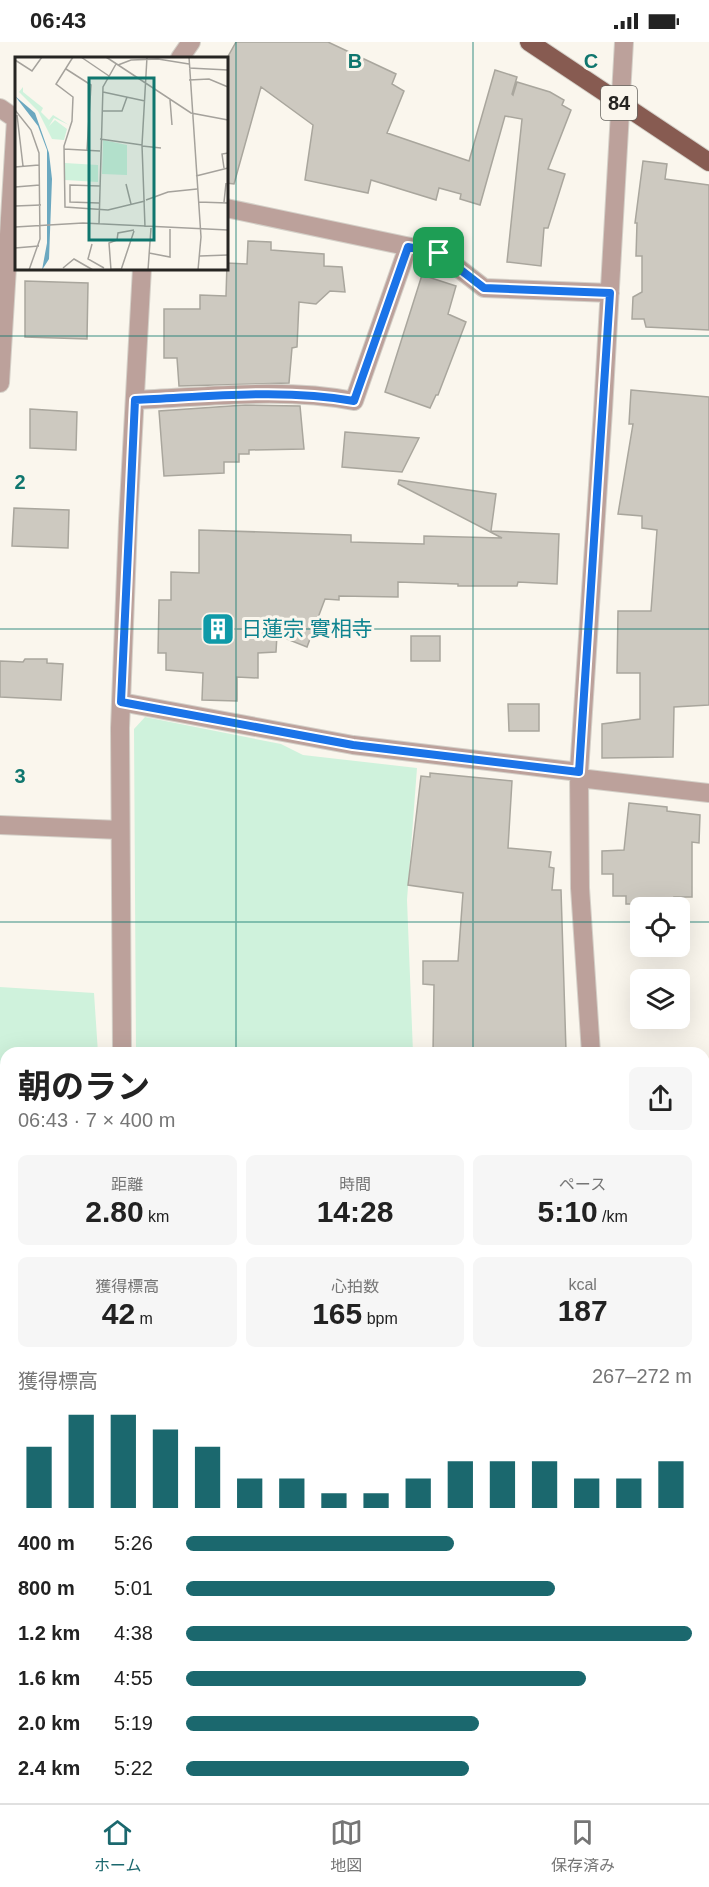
<!DOCTYPE html>
<html lang="ja">
<meta charset="utf-8">
<style>
body{margin:0;font-family:Arial,"Noto Sans JP",sans-serif;background:#f6f6f6;color:#222;height:100vh;display:flex;flex-direction:column;font-size:22px;white-space:nowrap}
*{box-sizing:border-box;margin:0}
p{font-size:20px;color:#767676}
.icon{flex:none;width:33px;height:33px;fill:none;stroke:currentColor;stroke-width:2;stroke-linecap:round;stroke-linejoin:round}
.map{position:relative;flex:1;overflow:hidden}
.sheet{position:absolute;left:0px;top:1005px;width:710px;height:756px;display:flex;flex-direction:column;background:#fff;border-radius:18px 18px 0 0;box-shadow:0 6px 24px #0002}
.sheet>*{flex:none}
.tools{position:absolute;left:630px;top:855px;display:grid;gap:12px}
.tools a{display:grid;place-items:center;width:60px;height:60px;border-radius:9px;background:#fff;box-shadow:0 6px 24px #0002;font-size:30px}
.pin{position:absolute;display:grid;place-items:center;width:51px;height:51px;color:#fff;margin:-26px;border-radius:12px;box-shadow:0 3px 9px #0006}
.round{display:grid;place-items:center;flex:none;width:63px;height:63px;border-radius:9px;background:#f6f6f6}
.headline{display:flex;align-items:center;justify-content:space-between;height:102px;padding:0 18px}
h1{font-size:33px;font-weight:700;line-height:45px}
.stats{display:grid;grid-template-columns:repeat(3,1fr);gap:9px;height:102px;padding:6px 18px}
.stats div{display:grid;align-content:center;border-radius:9px;background:#f6f6f6;text-align:center}
.stats b{font-size:30px;font-weight:700}
.stats small{font-size:16px;font-weight:400}
.stats p{font-size:16px}
.chart{height:168px;padding:12px 18px}
.chart p{display:flex;justify-content:space-between}
.chart svg{width:100%;height:108px;margin-top:6px;stroke:#1b686e;stroke-width:6}
ul{padding:0 18px;list-style:none;font-size:20px}
li{display:grid;grid-template-columns:96px 72px 1fr;align-items:center;height:45px}
li i{height:15px;border-radius:8px;background:#1b686e}
.status{display:flex;justify-content:space-between;align-items:center;height:42px;padding:0 30px;background:#fff;direction:ltr}
.status svg{height:16px;fill:currentColor}
.menu{display:flex;justify-content:space-around;align-items:center;height:84px;border-top:2px solid #e0e0e0;background:#fff;font-size:16px;color:#767676}
.menu a{display:grid;justify-items:center;gap:3px}
.menu .current{color:#1b686e}
.map>svg:first-child{display:block}
.green{fill:#cff2dc}
.building{fill:#cdc9c0;stroke:#a9a69d;stroke-width:1.5}
.lines{fill:none;stroke-linecap:round;stroke-linejoin:round}
.minor-casing{stroke:#d4d0c8;stroke-width:20}
.major-casing{stroke:#d4d0c8;stroke-width:20}
.minor{stroke:#bca19b;stroke-width:18}
.major{stroke:#875b51;stroke-width:18}
.route-casing{stroke:#fff;stroke-width:12}
.route{stroke:#1a73e8;stroke-width:8}
.grid{fill:none;stroke:#0f766e;stroke-width:1.5;stroke-opacity:0.55}
.labels{text-anchor:middle;stroke-width:6;stroke-linejoin:round;paint-order:stroke}
.shield{fill:#faf6ed;stroke:#66645f;stroke-width:1.5}
.shield-label{font-size:20px;font-weight:bold;fill:#262522}
.culture-label{font-size:21px;fill:#0d838f;stroke:#faf6ed;text-anchor:start}
.inset-road{fill:none;stroke:#a5a29c;stroke-width:1.5}
.view{fill:#0f766e;fill-opacity:0.15;stroke:#0f766e;stroke-width:3}
.inset-edge{fill:none;stroke:#262522;stroke-width:3}
.grid-label{font-size:20px;text-anchor:middle;font-weight:bold;fill:#0f766e;stroke:#faf6ed;stroke-width:6;stroke-linejoin:round;paint-order:stroke}
</style>
<div class="status"><b>06:43</b><svg viewBox="0 0 49 12"><path d="M0 12V9h3v3zM5 12V6h3v6zM10 12V3h3v9zM15 12V0h3v12zM26 1h20v11H26zM47 4h2v5h-2z"/></svg></div>
<div class="map">
<svg width="709" height="1761" viewBox="0 0 709 1761">
<rect width="100%" height="100%" fill="#faf6ed"/>
<path class="green" d="M145 675 281 702 303 713 417 726 407 858 413 1011H136L134 687Z
M0 945 94 951 98 1011H6V1126H0Z"/>
<path class="building" d="M236 0H328L396 32 392 42 404 49 387 91 469 119 495 28 517 35 512 52 513 53 517 40 550 50 564 58 562 63 571 68 548 127 565 132 548 186H544L541 224 507 220 522 77 505 74 480 163 460 157 461 152 439 146 436 158 371 138 368 151 305 138 313 83 261 45 234 142 226 141V18Z
M643 119 667 122 665 137 709 143V288L646 285 644 277H632L633 255 642 250V214H636L637 181H635Z
M248 199 271 200V208L324 212V224L342 225 345 250 330 249 316 262 299 260 297 305 292 306 289 341 179 344 177 316H164V267H200V253L226 254 227 221 247 222Z
M422 233 456 244 448 272 466 280 438 353H436L430 366 385 350Z
M25 239 88 241 87 297 25 295Z
M631 348 709 355V663L674 665 673 715 602 716V682L640 677V631H617L618 569H651L657 488 642 486V474L618 472 633 382H629Z
M245 363 300 364 304 407 249 408V412H239V420H224V431L164 434 159 369Z
M30 367 77 370 76 408 30 406Z
M345 390 383 393 419 396 402 430 342 425Z
M399 438 496 452 491 489 559 492 557 542 518 540 517 544H458V542L398 540V555L339 554V558L325 557 307 605 277 593 276 610 258 611V636L237 635V659L202 658 203 631 166 628V611H158L159 558H171V530L199 531V488L351 493V500L424 502V494L502 496 398 442Z
M14 466 69 468 68 506 12 504Z
M411 594H440V619H411Z
M25 617H47V621L63 622 61 658 0 655V619L23 620Z
M508 662H539V689H509Z
M430 731 512 739 508 806 551 810 549 825 554 826 552 848H561L566 1009 433 1011 434 943 423 942V919H458L463 851 408 843 421 734 430 735Z
M629 761 667 765V769L700 773 699 801 692 800V855H674V862H626V854H613V832H602V809L624 808Z"/>
<g class="lines">
<g class="minor-casing">
<path id="minor" d="M180 16 191 0
M0 66 16 77 0 341
M226 166 439 211 484 246 610 251
M135 358C207 355 283 345 354 359L408 205
M121 660 353 703 579 730
M579 736 709 751
M0 783 120 788
M122 1011 120 686 128 480 142 226
M591 1011 580 846 579 730 603 368 624 0
M0 1172H6
M704 1294 709 1292
M0 1355H6
M0 1422H6
M0 1583H6
M704 1633 709 1634
M299 1761 301 1755
M453 1761 456 1755
M673 1761V1755"/>
</g>
<g class="major-casing">
<path id="major" d="M529 0 709 120"/>
</g>
<use href="#minor" class="minor"/>
<use href="#major" class="major"/>
</g>
<g class="lines">
<g class="route-casing">
<path id="route" d="M408 205 439 211 484 246 610 251 579 730 353 703 121 660 135 358C207 355 283 346 354 359Z"/>
</g>
<use href="#route" class="route"/>
</g>
<path class="grid" d="M236 0V1011M473 0V1011M0 294H709M0 587H709M0 880H640M680 880H709M0 1174H6M704 1174H709M0 1468H6M704 1468H709M236 1755V1761M473 1755V1761"/>
<defs>
<g id="building-square" transform="scale(1.725)"><rect x="-9" y="-9" width="18" height="18" rx="4" fill="#0f9aa8" stroke="#faf6ed"/><path d="M-4-6H4V6H1V3H-1V6H-4ZM-2.5-4.3h1.7v1.8h-1.7ZM.8-4.3h1.7v1.8H.8ZM-2.5-1h1.7V.8h-1.7ZM.8-1h1.7V.8H.8Z" fill="#fff"/></g>
</defs>
<g fill-rule="evenodd">
<use href="#building-square" x="218" y="587"/>
</g>
<g class="labels">
<rect class="shield" x="601" y="44" width="36" height="34" rx="4.5"/>
<g class="shield-label">
<text x="619" y="68">84</text>
</g>
<g class="culture-label">
<text x="241" y="594">日蓮宗 實相寺</text>
</g>
</g>
<g transform="translate(15 15)">
<rect width="213" height="213" fill="#faf6ed"/>
<path d="M8 30V35L28 51 26 55 34 63 38 58 54 68 39 61 34 69 40 63 52 72 49 83 37 82 23 54 4 35ZM88 83 112 88V118L87 117ZM50 106 83 108V125L50 123Z" fill="#cff2dc"/>
<path d="M0 39 20 56 34 96 37 122 34 202 27 213 32 186V93L23 69Z" fill="#6ba8c0"/>
<path class="inset-road" d="M58 0 41 27 58 40 57 64 49 89 50 150 93 153 130 144M66 0 94 19M91 0 176 56 213 63M174 0 186 180 183 213M0 3 17 14 27 0M103 8 116 3 143 2 174 7M174 11 213 13M51 12 76 28 72 93M174 23 194 22 213 30M88 35 130 44M155 43 157 68M0 53 16 73 24 96 25 182 14 213M87 54H107L112 40M2 58 8 109M85 82 127 88M127 89 146 91M49 92 85 94M0 110 24 108M209 111 207 97 213 96M181 119 213 111M111 127 116 147M0 130 25 128M131 143 153 135 182 132M183 145 213 146M209 145 211 126M84 146 55 145V128L85 129M0 149 26 148M84 167 88 30 101 7M0 170 68 166 213 173M130 170 127 88 132 0M77 187 73 202 89 211M0 191 24 189M134 196 155 200V172M185 199 213 198M48 211 59 202 78 213M86 213 106 212M96 213 94 186 102 183 103 176 119 173M106 213 119 174M133 213 136 171"/>
<path class="view" d="M74 21H139V183H74Z"/>
<rect width="213" height="213" class="inset-edge"/>
</g>
<g class="grid-label">
<text x="355" y="26">B</text>
<text x="591" y="26">C</text>
<text x="20" y="447">2</text>
<text x="20" y="741">3</text>
</g>
</svg>
<div class="tools">
<a><svg class="icon" aria-label="locate" viewBox="0 0 24 24"><circle cx="12" cy="12" r="6"/><path d="M12 2v4M12 18v4M2 12h4M18 12h4"/></svg></a>
<a><svg class="icon" aria-label="layers" viewBox="0 0 24 24"><path d="M12 4l9 5-9 5-9-5zM3 14l9 5 9-5"/></svg></a>
</div>
<div class="pin" style="left:439px;top:211px;background:#1e9e55"><svg class="icon" aria-label="arrive" viewBox="0 0 24 24"><path d="M6 21V4h12l-3 4 3 4H6"/></svg></div>
<section class="sheet">
<div class="headline"><div><h1>朝のラン</h1><p>06:43 · 7 × 400 m</p></div><a class="round"><svg class="icon" aria-label="share" viewBox="0 0 24 24"><path d="M12 15V3M7 8l5-5 5 5M5 13v7h14v-7"/></svg></a></div>
<div class="stats">
<div><p>距離</p><b>2.80<small> km</small></b></div>
<div><p>時間</p><b>14:28</b></div>
<div><p>ペース</p><b>5:10<small> /km</small></b></div>
</div>
<div class="stats">
<div><p>獲得標高</p><b>42<small> m</small></b></div>
<div><p>心拍数</p><b>165<small> bpm</small></b></div>
<div><p>kcal</p><b>187</b></div>
</div>
<div class="chart"><p><span>獲得標高</span>267–272 m</p>
<svg viewBox="0 0 160 44" preserveAspectRatio="none"><path d="M5 44V19M15 44V6M25 44V6M35 44V12M45 44V19M55 44V32M65 44V32M75 44V38M85 44V38M95 44V32M105 44V25M115 44V25M125 44V25M135 44V32M145 44V32M155 44V25"/></svg>
</div>
<ul>
<li><b>400 m</b>5:26<i style="width:53%"></i></li>
<li><b>800 m</b>5:01<i style="width:73%"></i></li>
<li><b>1.2 km</b>4:38<i style="width:100%"></i></li>
<li><b>1.6 km</b>4:55<i style="width:79%"></i></li>
<li><b>2.0 km</b>5:19<i style="width:58%"></i></li>
<li><b>2.4 km</b>5:22<i style="width:56%"></i></li>
</ul>
</section>
</div>
<nav class="menu">
<a class="current"><svg class="icon" aria-label="home" viewBox="0 0 24 24"><path d="M3 11l9-7 9 7M6 9v11h12V9"/></svg>ホーム</a>
<a><svg class="icon" aria-label="map" viewBox="0 0 24 24"><path d="M3 6l6-2 6 2 6-2v14l-6 2-6-2-6 2zM9 4v14M15 6v14"/></svg>地図</a>
<a><svg class="icon" aria-label="saved" viewBox="0 0 24 24"><path d="M7 4h10v16l-5-4-5 4z"/></svg>保存済み</a>
</nav>
